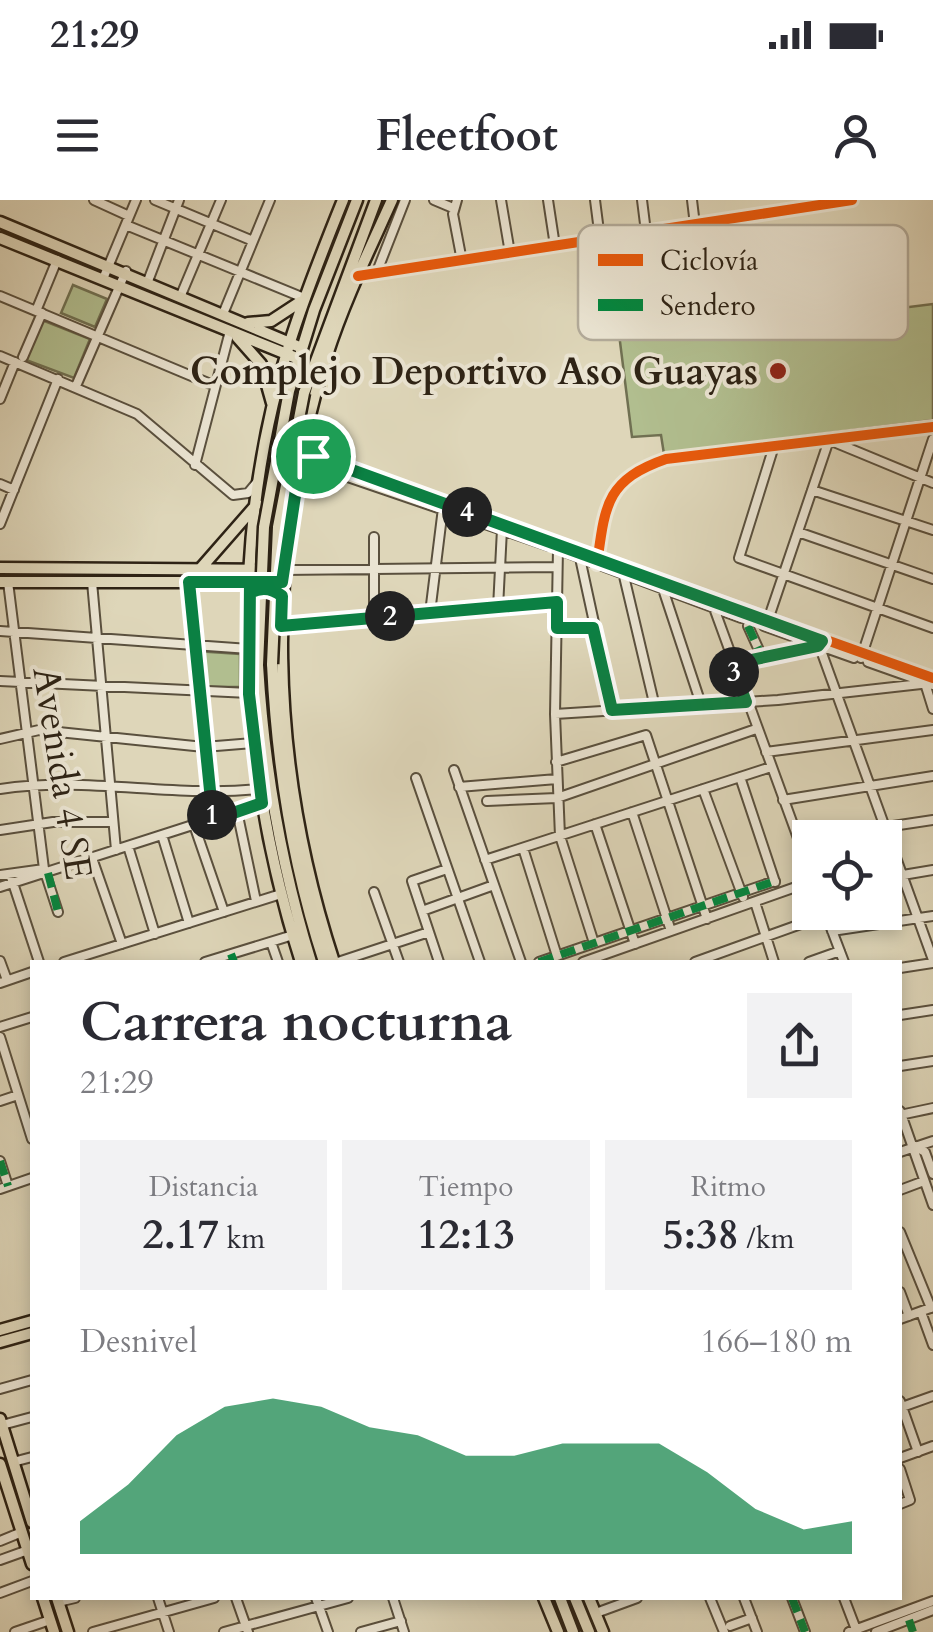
<!DOCTYPE html>
<html lang="es">
<meta charset="utf-8">
<style>
body{margin:0;font-family:Cardo,serif;background:#f2f2f3;color:#2b2b33;height:100vh;display:flex;flex-direction:column;font-size:38px;white-space:nowrap}
*{box-sizing:border-box;margin:0}
p{font-size:32px;color:#7c7c81}
.icon{flex:none;width:55px;height:55px;fill:none;stroke:currentColor;stroke-width:2;stroke-linecap:round;stroke-linejoin:round}
.map{position:relative;flex:1;overflow:hidden}
.drawer{position:absolute;left:30px;top:760px;width:872px;height:640px;display:flex;flex-direction:column;background:#fff;border-radius:0px;box-shadow:0 5px 15px #0003}
.drawer>*{flex:none}
.buttons{position:absolute;left:792px;top:620px;display:grid;gap:20px}
.buttons a{display:grid;place-items:center;width:110px;height:110px;border-radius:0px;background:#fff;box-shadow:0 5px 15px #0003;font-size:50px}
.pin{position:absolute;display:grid;place-items:center;width:85px;height:85px;color:#fff;margin:-42px;border:5px solid #fff;border-radius:50%;box-shadow:0 2px 10px #0007}
.km{position:absolute;width:50px;height:50px;margin:-25px;border-radius:50%;background:#222;color:#fff;font-size:28px;line-height:50px;text-align:center}
.round{display:grid;place-items:center;flex:none;width:105px;height:105px;border-radius:0px;background:#f2f2f3}
.headline{display:flex;align-items:center;justify-content:space-between;height:170px;padding:0 50px}
h1{font-size:55px;font-weight:700;line-height:75px}
.stats{display:grid;grid-template-columns:repeat(3,1fr);gap:15px;height:170px;padding:10px 50px}
.stats div{display:grid;align-content:center;border-radius:0px;background:#f2f2f3;text-align:center}
.stats b{font-size:42px;font-weight:700}
.stats small{font-size:28px;font-weight:400}
.stats p{font-size:28px}
.chart{height:280px;padding:20px 50px}
.chart p{display:flex;justify-content:space-between}
.chart svg{width:100%;height:180px;margin-top:10px;fill:#0b8043;opacity:.7}
.status{display:flex;justify-content:space-between;align-items:center;height:70px;padding:0 50px;background:#fff;direction:ltr}
.status svg{height:28px;fill:currentColor}
header{display:flex;justify-content:space-between;align-items:center;height:130px;padding:0 50px;background:#fff;font-size:45px;font-weight:700}
.map>svg:first-child{display:block}
.green{fill:#b1be8f;stroke:#707052;stroke-width:2.5}
.lines{fill:none;stroke-linecap:round;stroke-linejoin:round}
.minor-casing{stroke:#5a503e;stroke-width:12}
.major-casing{stroke:#2e2315;stroke-width:15}
.minor{stroke:#eae4d2;stroke-width:8}
.major{stroke:#ded6b9;stroke-width:10}
.major-bridge-casing{stroke:#2e2315;stroke-width:15;stroke-linecap:butt}
.major-bridge{stroke:#ded6b9;stroke-width:10}
.quiet{stroke:#00873e;stroke-width:8;stroke-dasharray:15 8;stroke-linecap:butt}
.cycleway-casing{stroke:#eae4d2;stroke-width:16}
.cycleway{stroke:#e8590c;stroke-width:10}
.route-casing{stroke:#fff;stroke-width:20}
.route{stroke:#0b8043;stroke-width:12}
.poi-dot{fill:#8f2418;stroke:#eae4d2;stroke-width:4}
.labels{text-anchor:middle;stroke-width:8;stroke-linejoin:round;paint-order:stroke}
.poi-label{font-size:38px;font-weight:bold;fill:#2e2315;stroke:#eae4d2;text-anchor:end}
.street-label{font-size:38px;fill:#2e2315;stroke:#eae4d2}
.key{fill:#eae4d2;stroke:#b2aa99;stroke-width:2.5}
.key-label{font-size:28px;fill:#2e2315}
</style>
<div class="status"><b>21:29</b><svg viewBox="0 0 49 12"><path d="M0 12V9h3v3zM5 12V6h3v6zM10 12V3h3v9zM15 12V0h3v12zM26 1h20v11H26zM47 4h2v5h-2z"/></svg></div>
<header><svg class="icon" aria-label="menu" viewBox="0 0 24 24"><path d="M4 6h16M4 12h16M4 18h16"/></svg>Fleetfoot<svg class="icon" aria-label="person" viewBox="0 0 24 24"><circle cx="12" cy="8" r="4"/><path d="M4 21q1-7 8-7t8 7"/></svg></header>
<div class="map">
<svg width="933" height="1432" viewBox="0 0 933 1432">
<rect width="100%" height="100%" fill="#ded6b9"/>
<filter id="stains"><feTurbulence type="fractalNoise" baseFrequency=".002" numOctaves="4"/><feColorMatrix values="0 0 0 0 .2 0 0 0 0 .09 0 0 0 0 .02 0 0 0 .5 -.17"/></filter>
<radialGradient id="worn" r=".72"><stop offset=".6" stop-color="#630" stop-opacity="0"/><stop offset="1" stop-color="#630" stop-opacity=".3"/></radialGradient>
<path class="green" d="M73 85 107 99 95 127 61 113Z
M712 90 716 114 739 111 742 128 933 104V220L664 254 661 235 632 237 615 102Z
M42 120 90 139 74 178 26 160Z
M195 451 240 454V487H199Z"/>
<g class="lines">
<g class="minor-casing">
<path id="minor" d="M94 0 129 16
M155 0 253 41
M434 0 453 8
M457 0 453 14 462 61
M501 0 510 53
M548 0 555 46
M595 0 600 39
M642 0 646 32
M692 0 695 25
M126 25 304 98
M376 74 405 0
M358 76 852 0
M103 79 136 0
M148 81 179 0
M181 95 221 0
M0 96 213 185
M36 111 57 60
M223 114 270 0
M0 156 137 214 233 295 248 293 258 281
M23 157 42 113
M76 186 126 71
M0 199 15 162
M305 241 313 256 326 262 933 478
M774 246 739 358 933 428
M298 260 549 346
M195 265 230 131
M0 284 14 290
M812 290 933 330
M0 324 58 179
M798 332 933 379
M558 349 555 514 560 636 594 743
M562 351 741 418
M580 358 613 510
M597 362C607 302 605 280 666 259L933 227
M283 370 557 367
M623 372 655 507
M8 382 44 669 58 712
M92 382 116 650
M189 382 213 620
M662 386 701 504
M498 408 502 329
M714 408 810 671
M430 413 443 308
M374 418V337
M767 423 829 240 933 283
M282 426 557 403
M748 426 763 459
M764 426 854 458
M557 429 593 427
M0 431 249 449
M819 445 933 760
M861 458 933 239
M868 462 933 485
M732 464 818 446
M924 480 933 509
M0 481 249 493
M555 514 778 500 921 484
M0 539 39 530 204 547 253 543
M766 552 933 530
M556 562 646 535 707 719
M454 570 521 762
M740 577 775 682
M416 578 480 762
M459 587 557 579
M0 589C87 576 172 598 259 589
M703 589 743 697
M783 600 933 576
M487 601 557 598 756 529
M237 611 256 701
M632 612 671 731
M595 624 635 744
M194 625 224 712
M0 630 53 622H113
M162 635 189 723
M813 638 933 620
M128 646 155 734
M523 648 557 756
M92 658 122 744
M485 660 771 567
M10 674 39 762
M0 675 44 669
M885 678 933 670
M0 687 261 603
M374 692 399 762
M755 702 774 762
M422 711 494 685
M825 712 844 762
M832 731 933 716
M271 742 278 762
M0 761 7 780
M64 762 281 694
M205 762 293 735
M338 762 429 732
M439 762 412 681 447 669
M539 762 775 681
M583 762 810 682
M695 762 826 715
M809 762 840 751
M900 768 933 763
M0 783 32 772
M900 815 933 810
M0 827 32 817
M0 837 32 939
M900 866 933 861
M0 901 18 895
M900 911 933 1005
M900 915 933 908
M915 946 925 952 933 974
M900 952 933 941
M0 961 8 986
M0 989 32 978
M900 990 924 981
M900 1032 931 1108
M900 1092 909 1116
M921 1112 933 1145
M900 1119 933 1107
M0 1189 32 1180
M900 1201 918 1252
M902 1207 933 1196
M2 1225 32 1217
M900 1258 933 1246
M13 1262 32 1257
M900 1269 910 1300 900 1304
M0 1341 22 1332
M0 1360 28 1350
M0 1393 32 1381
M158 1398 169 1432
M236 1398 248 1432
M316 1398 328 1432
M393 1398 404 1432
M710 1398 724 1432
M744 1398 757 1432
M792 1398 805 1432
M844 1398 857 1432
M58 1402 75 1398
M596 1413 637 1398
M730 1426 752 1418
M15 1432 50 1420
M93 1432 214 1398
M224 1432 348 1398
M361 1432 401 1421
M849 1432 933 1401
M876 1432 933 1410"/>
</g>
<g class="major-casing">
<path id="major" d="M0 22 302 148
M0 38 299 159
M248 123 271 121 300 102
M237 137 261 164 272 203
M289 191 314 110 357 0
M304 193 376 0
M0 368 282 370
M201 368 257 304
M0 382H282
M272 464C277 567 292 664 324 762
M258 465C264 566 281 665 311 762
M301 762C238 565 227 342 290 142 305 94 324 47 343 0
M334 762C269 564 263 354 327 155 344 102 369 51 392 0
M0 1130 32 1121
M0 1142 32 1133
M0 1219 32 1322
M0 1264 32 1364
M43 1398 54 1432
M57 1398 68 1432
M544 1398 558 1432
M560 1398 573 1432
M575 1398 589 1432
M589 1398 603 1432"/>
</g>
<use href="#minor" class="minor"/>
<use href="#major" class="major"/>
<g class="major-bridge-casing">
<path id="major-bridge" d="M272 464 278 327 304 193
M258 465 264 327 289 191"/>
</g>
<use href="#major-bridge" class="major-bridge"/>
<path class="quiet" d="M748 426 763 459
M48 673 58 712
M231 754 234 762
M539 762 775 681
M0 961 8 986
M792 1398 805 1432
M909 1420 913 1432"/>
<g class="cycleway-casing">
<path id="cycleway" d="M358 76 852 0
M304 236 309 250 319 259 933 478
M597 364C605 305 606 280 666 259L933 227"/>
</g>
<use href="#cycleway" class="cycleway"/>
</g>
<g class="lines">
<g class="route-casing">
<path id="route" d="M313 256 304 236 282 382H250L249 494 262 603 213 620 189 382H250V393C260 387 272 388 282 396L281 426 557 402V428H593L612 510 746 502 732 464 818 446 822 441 313 256"/>
</g>
<use href="#route" class="route"/>
</g>
<circle class="poi-dot" cx="778" cy="171" r="10"/>
<g class="labels">
<g class="poi-label">
<text x="758" y="184">Complejo Deportivo Aso Guayas</text>
</g>
<g class="street-label">
<text transform="translate(63 573) rotate(81)" y="13">Avenida 4 SE</text>
</g>
</g>
<rect x="578" y="25" width="330" height="115" rx="15" class="key"/>
<rect x="598" y="54" width="45" height="12" fill="#e8590c"/>
<rect x="598" y="99" width="45" height="12" fill="#00873e"/>
<g class="key-label">
<text x="660" y="70">Ciclovía</text>
<text x="660" y="115">Sendero</text>
</g>
<rect width="100%" height="100%" filter="url(#stains)"/>
<rect width="100%" height="100%" fill="url(#worn)"/>
</svg>
<div class="buttons">
<a><svg class="icon" aria-label="locate" viewBox="0 0 24 24"><circle cx="12" cy="12" r="6"/><path d="M12 2v4M12 18v4M2 12h4M18 12h4"/></svg></a>
</div>
<div class="pin" style="left:313px;top:256px;background:#1e9e55"><svg class="icon" aria-label="arrive" viewBox="0 0 24 24"><path d="M6 21V4h12l-3 4 3 4H6"/></svg></div>
<b class="km" style="left:212px;top:615px">1</b>
<b class="km" style="left:390px;top:416px">2</b>
<b class="km" style="left:734px;top:472px">3</b>
<b class="km" style="left:467px;top:312px">4</b>
<section class="drawer">
<div class="headline"><div><h1>Carrera nocturna</h1><p>21:29</p></div><a class="round"><svg class="icon" aria-label="share" viewBox="0 0 24 24"><path d="M12 15V3M7 8l5-5 5 5M5 13v7h14v-7"/></svg></a></div>
<div class="stats">
<div><p>Distancia</p><b>2.17<small> km</small></b></div>
<div><p>Tiempo</p><b>12:13</b></div>
<div><p>Ritmo</p><b>5:38<small> /km</small></b></div>
</div>
<div class="chart"><p><span>Desnivel</span>166–180 m</p>
<svg viewBox="0 0 160 44" preserveAspectRatio="none"><path d="M0 44V36L10 27L20 15L30 8L40 6L50 8L60 13L70 15L80 20L90 20L100 17L110 17L120 17L130 24L140 33L150 38L160 36V44z"/></svg>
</div>
</section>
</div>
